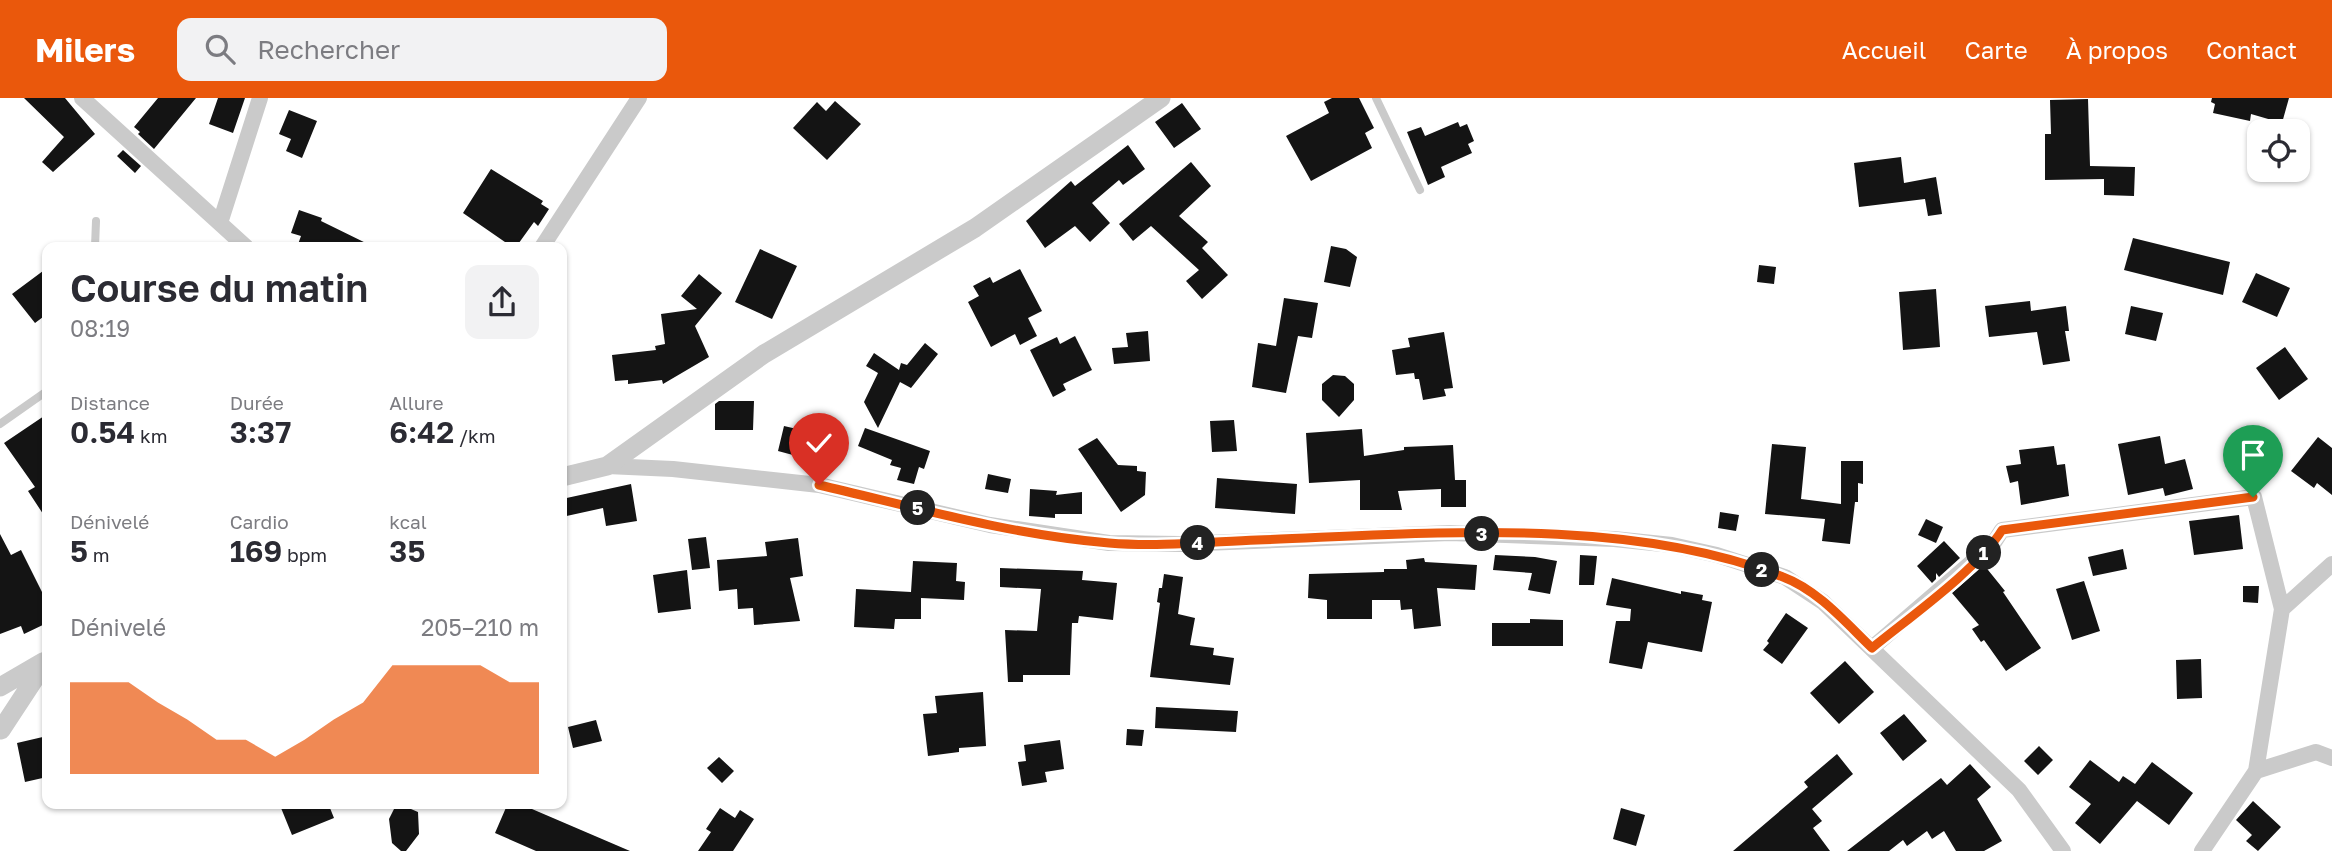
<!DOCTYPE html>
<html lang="fr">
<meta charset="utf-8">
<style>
body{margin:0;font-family:"Golos Text",sans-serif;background:#f2f2f3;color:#2b2b33;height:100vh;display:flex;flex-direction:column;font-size:26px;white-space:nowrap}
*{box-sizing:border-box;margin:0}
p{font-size:23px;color:#7c7c81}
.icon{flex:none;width:38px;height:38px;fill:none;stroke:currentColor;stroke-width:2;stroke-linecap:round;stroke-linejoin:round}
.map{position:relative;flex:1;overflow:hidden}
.side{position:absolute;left:42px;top:144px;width:525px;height:567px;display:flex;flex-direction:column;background:#fff;border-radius:14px;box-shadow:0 2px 5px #0004}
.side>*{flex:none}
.controls{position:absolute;left:2247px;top:21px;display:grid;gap:14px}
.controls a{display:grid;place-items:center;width:63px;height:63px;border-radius:14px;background:#fff;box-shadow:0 2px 5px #0004;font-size:35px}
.pin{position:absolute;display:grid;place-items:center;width:60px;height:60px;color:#fff;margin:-72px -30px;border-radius:50% 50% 50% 0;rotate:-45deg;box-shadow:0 0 7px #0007}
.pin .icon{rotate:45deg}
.km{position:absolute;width:35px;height:35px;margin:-18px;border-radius:50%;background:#222;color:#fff;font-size:19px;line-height:35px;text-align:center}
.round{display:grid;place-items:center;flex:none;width:74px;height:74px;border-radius:14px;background:#f2f2f3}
.summary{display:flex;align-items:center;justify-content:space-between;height:119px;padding:0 28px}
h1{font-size:38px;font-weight:600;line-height:52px}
.stats{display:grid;grid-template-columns:repeat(3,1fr);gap:10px;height:119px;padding:7px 28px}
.stats div{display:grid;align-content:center}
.stats b{font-size:30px;font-weight:600}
.stats small{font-size:19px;font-weight:400}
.stats p{font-size:19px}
.chart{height:196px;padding:14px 28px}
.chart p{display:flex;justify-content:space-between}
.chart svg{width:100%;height:126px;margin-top:7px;fill:#ea580c;opacity:.7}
header{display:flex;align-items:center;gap:42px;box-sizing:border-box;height:98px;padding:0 35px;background:#ea580c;color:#fff}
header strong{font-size:33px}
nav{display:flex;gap:38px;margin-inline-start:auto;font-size:24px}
.search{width:490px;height:63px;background:#f2f2f3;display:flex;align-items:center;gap:18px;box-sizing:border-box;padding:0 24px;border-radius:14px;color:#7c7c81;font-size:26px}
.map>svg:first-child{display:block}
.building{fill:#141414}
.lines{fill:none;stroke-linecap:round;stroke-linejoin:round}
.service{stroke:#cacaca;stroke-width:8}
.minor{stroke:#cacaca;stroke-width:16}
.tertiary{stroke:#cacaca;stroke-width:19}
.route-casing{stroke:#fff;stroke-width:14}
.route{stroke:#ea580c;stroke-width:9}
</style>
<header>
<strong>Milers</strong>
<div class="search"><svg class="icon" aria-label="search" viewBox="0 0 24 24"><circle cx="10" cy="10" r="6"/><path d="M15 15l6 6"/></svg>Rechercher</div>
<nav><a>Accueil</a><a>Carte</a><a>À propos</a><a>Contact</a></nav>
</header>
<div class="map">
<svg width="2332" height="753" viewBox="0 0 2332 753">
<rect width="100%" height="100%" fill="#fff"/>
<path class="building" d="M24 0H65L95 36 53 74 42 64 64 39Z
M158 0H196L154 51 138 36 140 34 134 29Z
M218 0H245L233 35 209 26Z
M1332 0H1359L1374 30 1365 35 1372 50 1311 83 1286 38 1329 15 1324 4Z
M2212 0H2289L2282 25 2251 16 2250 23 2213 15 2215 6 2211 4Z
M2088 1 2090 68 2135 69 2134 98 2104 97V81L2045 82V36H2051L2050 2Z
M835 3 861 26 827 62 793 30 817 4 826 13Z
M1182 5 1201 31 1174 50 1155 24Z
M289 12 317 23 302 60 286 53 291 41 279 36Z
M1458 24 1460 29 1467 26 1474 43 1468 46 1472 55 1441 69 1445 79 1428 87 1407 34 1421 29 1425 38Z
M1128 47 1145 71 1123 87 1119 82 1092 105 1110 125 1090 144 1075 128 1045 150 1026 123 1071 83 1075 88Z
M123 52 141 68 135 75 117 58Z
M1901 59 1904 85 1936 79 1942 116 1928 118 1925 101 1859 109 1854 65Z
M1191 64 1211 88 1179 118 1208 144 1202 150 1228 177 1202 201 1186 183 1199 172 1151 128 1133 143 1119 126Z
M491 71 543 103 541 106 549 111 538 128 534 124 516 149H512L463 115Z
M299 112 322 120 321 123 374 149H297L301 138 291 135Z
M2133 140 2230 164 2223 197 2124 172Z
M1331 148 1346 151 1357 159 1350 189 1324 184Z
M760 151 797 168 772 221 735 204Z
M1759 167 1776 169 1774 186 1757 184Z
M47 170V216L35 225 12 196Z
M1020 171 1042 213 1028 220 1037 238 1020 247 1015 236 991 249 968 204 979 198 973 188 990 179 993 185Z
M2256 175 2290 190 2277 219 2242 204Z
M699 176 722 195 695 228 709 259 663 286 662 282 628 286V282L615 283 612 257 656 252 655 248 665 246 661 216 697 211 681 198Z
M1936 191 1940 249 1903 252 1899 194Z
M1284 200 1318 205 1312 240 1298 238 1286 295 1252 289 1258 245 1276 248Z
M2030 203 2031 213 2066 208 2069 233H2065L2070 263 2043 267 2037 234 1989 239 1985 208Z
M2131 208 2163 215 2156 243 2125 236Z
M1148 233 1150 263 1114 266 1112 250 1128 249 1126 235Z
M1444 234 1453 290 1444 291 1446 298 1423 302 1419 281H1415L1414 275 1396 277 1392 252 1410 249 1408 240Z
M1075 238 1092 272 1063 286 1066 292 1053 299 1030 252 1057 239 1060 246Z
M925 245 938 256 911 290 900 284 878 330 864 304 878 275 866 268 874 255 899 272 901 265 907 267Z
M2285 249 2308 281 2279 302 2256 270Z
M1333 277 1345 278 1354 286V302L1339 319 1322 302V286Z
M719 303H754L753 332H715V306Z
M47 316V422L28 393 35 389 4 345Z
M1234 322 1237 353 1212 354 1210 323Z
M784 328 810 334 804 360 778 353Z
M865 330 930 353 924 371 919 369 914 386 897 382 901 370 890 367 892 362 858 348Z
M1362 331 1364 358 1404 352V349L1453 347 1455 382H1466V409H1441V391L1398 393 1402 412H1360V382L1309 385 1306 335Z
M2160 338 2165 366 2185 361 2193 391 2165 398 2163 390 2128 397 2118 346Z
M2318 339 2332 350V397L2317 385 2314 390 2291 373Z
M1097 340 1118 367 1137 368V373L1146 374 1145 397 1121 414 1078 351Z
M1772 346 1806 349 1801 401 1841 406V363H1863V386L1858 385V404H1855L1850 446 1822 443 1825 421 1765 416Z
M2054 348 2057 367 2065 366 2069 398 2021 407 2018 383 2010 385 2006 368 2021 366 2019 352Z
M988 376 1011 381 1008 395 985 391Z
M1217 380 1297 386 1295 416 1215 410Z
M631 386 637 423 606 428 603 410 562 419V401Z
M1030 391 1057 393 1056 397 1082 394V416H1055V420L1029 418Z
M1720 414 1739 417 1736 433 1718 430Z
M2239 417 2243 451 2194 457 2189 423Z
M1926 421 1943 429 1936 445 1918 437Z
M0 436 11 457 21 452 47 504V525L24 536 21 528 0 536Z
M706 439 710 470 692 472 688 441Z
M798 440 803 478 790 480 800 523 754 527 753 510 738 511 737 491 719 493 717 462 767 458 765 444Z
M1944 443 1960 460 1939 479 1936 475V481L1932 485 1917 468Z
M2123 451 2127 471 2093 478 2088 459Z
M1495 457 1535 459 1557 463 1550 496 1528 492 1532 475 1493 472Z
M1580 457 1597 458 1594 487H1579Z
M1424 460 1425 464 1477 467 1475 492 1437 490 1441 528 1414 531 1412 511 1401 512 1400 502H1372V521H1327V502L1308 500 1309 476 1384 474V471H1407L1406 462Z
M913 463 957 465 956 483 965 484 964 502 921 500V521H895L894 531 854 529 856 491 911 494Z
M1984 467 2005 493 2003 494 2041 550 2006 573 1984 542 1981 544 1972 531 1979 527 1952 495Z
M1000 470 1083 473 1082 482 1117 485 1113 522 1079 518 1078 525H1072L1070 577H1023V584H1008L1005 532 1037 533 1041 491 1000 489Z
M687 472 691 511 658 515 653 477Z
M1164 476 1183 479 1178 516 1195 520 1190 547 1214 550 1213 557 1234 560 1230 587 1150 579 1160 505 1157 504 1159 490H1162Z
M1612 480 1681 496V493L1703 497 1702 502 1712 504 1702 554 1648 544 1642 571 1609 565 1616 523H1630L1631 511 1606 507Z
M2084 483 2100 533 2072 542 2056 491Z
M2243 488H2259L2258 505 2243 504Z
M1786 515 1808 530 1782 566 1763 552 1769 545 1767 543Z
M1530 521 1563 522V548H1492V525H1530Z
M2201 561 2202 600 2177 601 2176 562Z
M1845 563 1874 594 1839 626 1810 595Z
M983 594 986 648 959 650V654L928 658 923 616 937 615 935 598Z
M1156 609 1238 613 1236 634 1155 630Z
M1904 616 1927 643 1903 663 1880 635Z
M596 622 602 643 573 650 568 629Z
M1127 631 1144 632 1142 648 1126 647Z
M47 638V679L25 684 17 645Z
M1060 642 1064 671 1045 674 1047 684 1022 688 1018 664 1026 663 1024 647Z
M2039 648 2053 662 2038 677 2024 663Z
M1837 656 1853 676 1812 711 1822 723 1813 730 1830 753H1733L1808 689 1804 684Z
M719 659 734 673 722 685 707 670Z
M2090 662 2119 684 2123 678 2135 686 2152 664 2193 695 2169 727 2137 703 2100 746 2075 725 2091 706 2069 689Z
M1970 666 1991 689 1977 701 2002 743 1984 753H1956L1944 733 1932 741 1927 733 1907 748 1903 742 1889 753H1847L1941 680 1947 687Z
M2253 703 2281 729 2258 753 2246 743 2252 737 2236 722Z
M279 705H328L334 720 292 737Z
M397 705 418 714 419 736 406 753H401L392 745 389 721Z
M508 705H518L630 753H536L495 735Z
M720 710 735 720 740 712 754 721 733 753H698L711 734 706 731Z
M1621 710 1645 717 1636 748 1613 741Z"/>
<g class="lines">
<path class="service" d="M1376 0 1420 92
M95 149 96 123
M0 326 47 293"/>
<path class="minor" d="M82 0 246 149
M220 125 260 0
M542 149 639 0
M607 368 673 371 819 387 990 427 1109 445 1181 446 1450 435 1614 441 1672 447 1717 457 1785 479 1823 504 2019 692 2063 753
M1872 550 1993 446 2002 432 2254 399 2282 511
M2256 673 2316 654 2332 660
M2202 753 2256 673 2282 511 2332 466"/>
<path class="tertiary" d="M562 379 607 368 764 256 975 130 1161 0
M0 589 43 564
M1 632 47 562"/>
</g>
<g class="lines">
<g class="route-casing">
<path id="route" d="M819 387C914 409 1011 437 1109 445 1157 449 1208 444 1257 442 1422 436 1627 417 1783 479 1818 492 1846 525 1872 550 1910 519 1978 471 2002 432L2253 399"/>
</g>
<use href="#route" class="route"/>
</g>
</svg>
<div class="controls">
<a><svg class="icon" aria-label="locate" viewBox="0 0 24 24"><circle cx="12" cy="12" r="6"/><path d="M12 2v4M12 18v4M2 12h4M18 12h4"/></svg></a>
</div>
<div class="pin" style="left:2253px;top:399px;background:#1e9e55"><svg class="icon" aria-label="arrive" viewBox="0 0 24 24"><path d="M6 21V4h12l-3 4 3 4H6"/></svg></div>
<div class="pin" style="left:819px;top:387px;background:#d93025"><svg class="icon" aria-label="check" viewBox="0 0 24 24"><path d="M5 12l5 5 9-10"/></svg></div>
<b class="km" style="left:1984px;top:455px">1</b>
<b class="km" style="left:1762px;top:472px">2</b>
<b class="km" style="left:1482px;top:436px">3</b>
<b class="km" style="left:1198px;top:445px">4</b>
<b class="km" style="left:918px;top:410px">5</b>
<section class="side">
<div class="summary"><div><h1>Course du matin</h1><p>08:19</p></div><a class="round"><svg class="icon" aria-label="share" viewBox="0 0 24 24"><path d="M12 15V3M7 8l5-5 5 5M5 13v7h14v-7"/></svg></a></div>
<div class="stats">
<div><p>Distance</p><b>0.54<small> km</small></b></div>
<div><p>Durée</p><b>3:37</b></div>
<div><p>Allure</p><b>6:42<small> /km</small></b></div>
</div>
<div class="stats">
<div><p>Dénivelé</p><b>5<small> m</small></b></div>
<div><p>Cardio</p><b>169<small> bpm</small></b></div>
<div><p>kcal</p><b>35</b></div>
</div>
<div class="chart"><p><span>Dénivelé</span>205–210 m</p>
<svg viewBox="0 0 160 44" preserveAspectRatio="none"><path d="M0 44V12L10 12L20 12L30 19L40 25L50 32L60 32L70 38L80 32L90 25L100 19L110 6L120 6L130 6L140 6L150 12L160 12V44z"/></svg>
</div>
</section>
</div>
